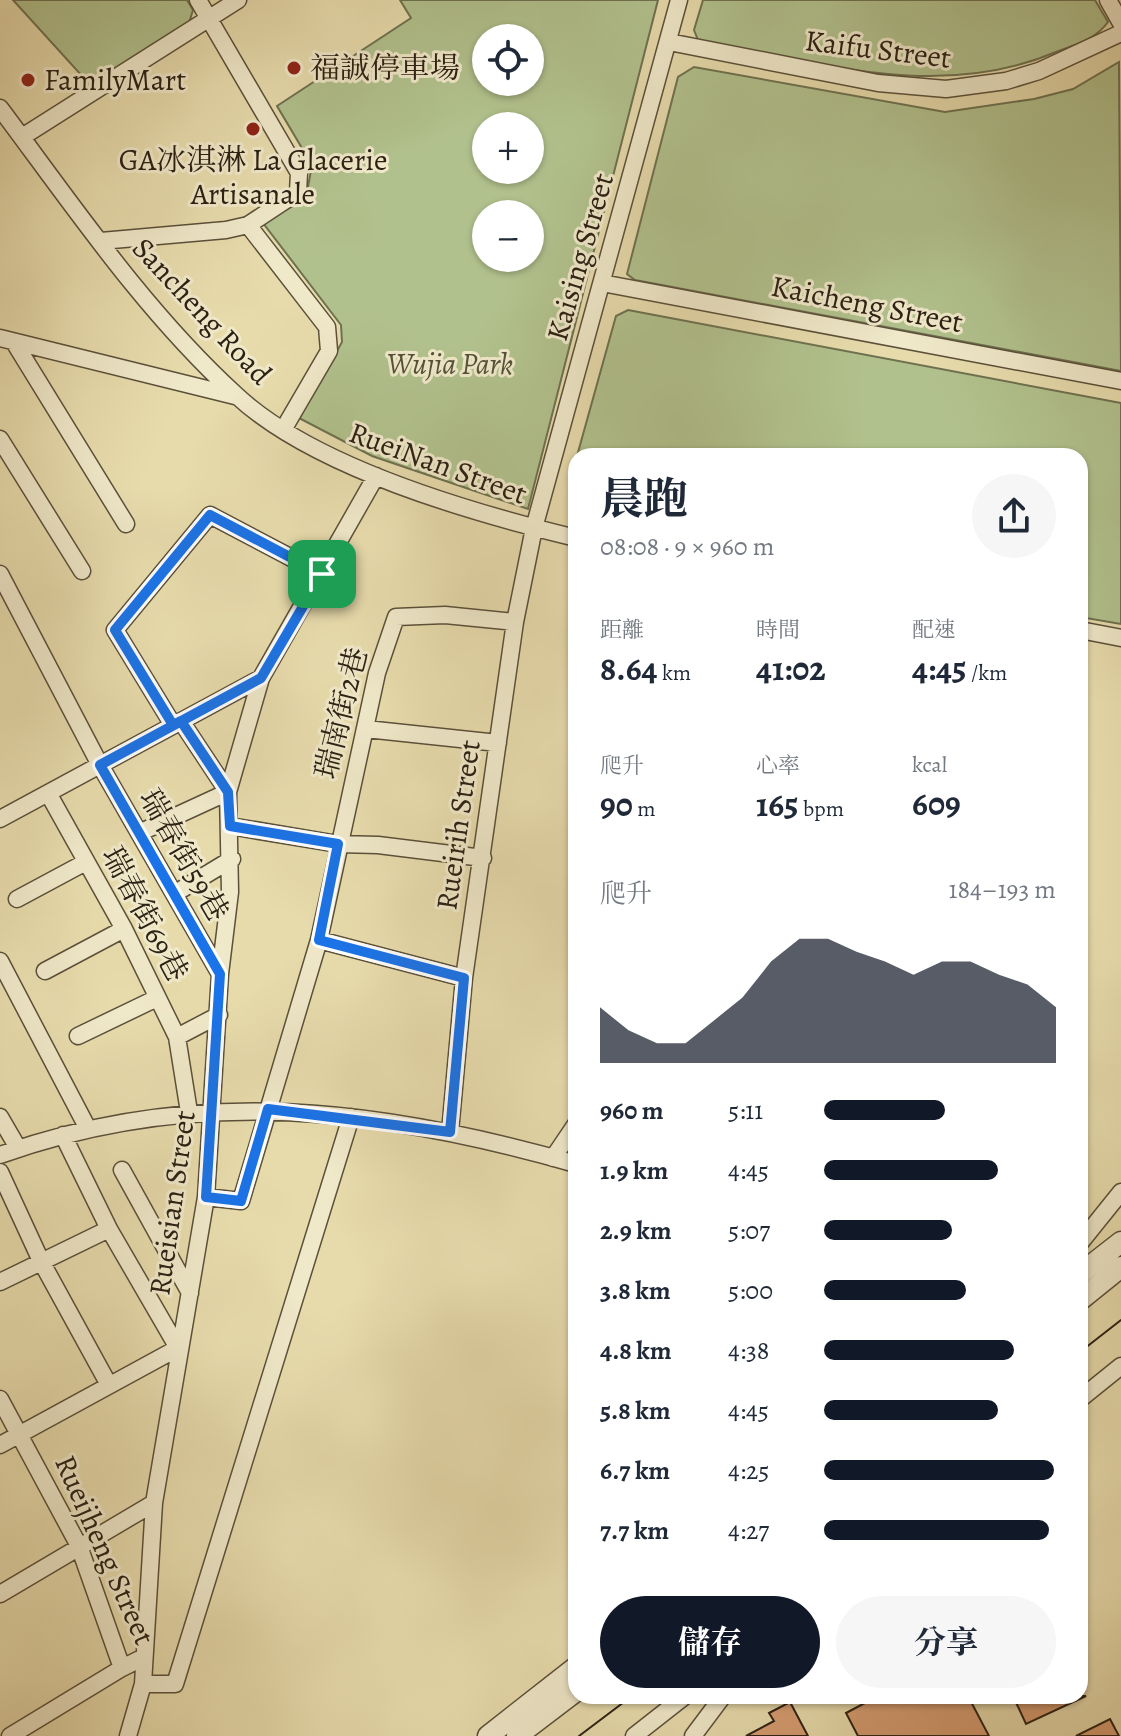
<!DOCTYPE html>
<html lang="zh-TW">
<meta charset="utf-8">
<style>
body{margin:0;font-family:Alegreya,"Noto Serif TC",serif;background:#f6f6f7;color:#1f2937;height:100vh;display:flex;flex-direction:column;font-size:30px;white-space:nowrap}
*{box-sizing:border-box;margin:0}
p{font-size:26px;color:#747a83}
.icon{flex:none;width:44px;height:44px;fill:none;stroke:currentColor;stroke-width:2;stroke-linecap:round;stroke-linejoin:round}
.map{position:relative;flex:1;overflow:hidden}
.side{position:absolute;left:568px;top:448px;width:520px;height:1256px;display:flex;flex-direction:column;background:#fff;border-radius:24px;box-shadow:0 2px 6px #0004}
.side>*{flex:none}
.tools{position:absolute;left:472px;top:24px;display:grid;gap:16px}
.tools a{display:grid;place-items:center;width:72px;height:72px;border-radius:50%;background:#fff;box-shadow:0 2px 6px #0004;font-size:40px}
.pin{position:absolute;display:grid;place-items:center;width:68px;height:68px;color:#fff;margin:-34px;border-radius:16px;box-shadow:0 4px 12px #0006}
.round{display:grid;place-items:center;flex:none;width:84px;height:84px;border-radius:42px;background:#f6f6f7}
.headline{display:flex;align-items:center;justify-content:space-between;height:136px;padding:0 32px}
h1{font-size:44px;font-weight:700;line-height:60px}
.figures{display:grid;grid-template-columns:repeat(3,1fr);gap:12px;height:136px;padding:8px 32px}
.figures div{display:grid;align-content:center}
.figures b{font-size:34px;font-weight:700}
.figures small{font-size:22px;font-weight:400}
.figures p{font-size:22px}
.chart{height:224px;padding:16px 32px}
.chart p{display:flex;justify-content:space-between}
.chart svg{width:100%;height:144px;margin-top:8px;fill:#111827;opacity:.7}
.primary-button{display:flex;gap:16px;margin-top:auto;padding:16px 32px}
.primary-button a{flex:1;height:92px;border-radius:48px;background:#111827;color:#fff;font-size:32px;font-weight:700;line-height:92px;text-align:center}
.primary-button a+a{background:#f6f6f7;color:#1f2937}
ul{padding:0 32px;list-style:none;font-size:26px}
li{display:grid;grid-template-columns:128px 96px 1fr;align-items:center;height:60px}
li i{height:20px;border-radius:10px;background:#111827}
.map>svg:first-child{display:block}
.green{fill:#b1c18d;stroke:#6e7150;stroke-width:2;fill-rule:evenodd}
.building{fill:#d59c71;stroke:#2c2114;stroke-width:2}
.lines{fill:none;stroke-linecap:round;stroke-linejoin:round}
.minor-casing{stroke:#5b503a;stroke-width:19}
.tertiary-casing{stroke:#5b503a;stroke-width:23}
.minor{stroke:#efe8c9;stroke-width:16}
.tertiary{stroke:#efe8c9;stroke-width:20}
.tram{stroke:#2c2114;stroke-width:2}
.route-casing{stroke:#fff;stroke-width:16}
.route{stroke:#1a73e8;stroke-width:10}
.poi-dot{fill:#8f2418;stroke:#efe8c9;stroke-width:3}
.labels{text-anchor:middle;stroke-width:6;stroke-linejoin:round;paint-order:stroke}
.street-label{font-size:30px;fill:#2c2114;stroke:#efe8c9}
.poi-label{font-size:30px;fill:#2c2114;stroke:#efe8c9;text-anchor:start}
.park-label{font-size:30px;font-style:italic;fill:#545138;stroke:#efe8c9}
</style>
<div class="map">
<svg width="1121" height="1736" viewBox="0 0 1121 1736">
<rect width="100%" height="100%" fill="#e7dbac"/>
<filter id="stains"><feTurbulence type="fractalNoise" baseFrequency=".0025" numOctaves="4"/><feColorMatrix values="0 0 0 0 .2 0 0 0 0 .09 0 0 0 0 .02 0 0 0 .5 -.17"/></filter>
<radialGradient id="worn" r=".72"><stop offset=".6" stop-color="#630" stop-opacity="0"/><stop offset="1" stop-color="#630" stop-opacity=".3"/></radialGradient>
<path class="green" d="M13 0H187L193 10 189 23 92 87Z
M400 0H658L528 509 372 456 299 418 342 342 341 325 263 223 306 198 312 165 277 106 411 18ZM486 38H530V82H486ZM486 126H530V170H486ZM486 214H530V258H486Z
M703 0H1095L1108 22C1095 40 1076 44 1056 52 938 102 818 62 698 40L694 30Z
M1119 62 1121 371 635 280 627 274 678 77 694 67 945 112 1034 99 1073 89Z
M628 310 1121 403V624L1080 617V456H577L616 316Z"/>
<path class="building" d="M878 1696H968L989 1736H858L846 1713Z
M1013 1696H1086L1026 1724Z
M790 1702 808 1736H746L774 1721 769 1713Z
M1110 1719 1119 1736H1076Z"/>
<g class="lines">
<g class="minor-casing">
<path id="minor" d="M1108 0 1121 23
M669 42 878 83 946 89 1006 81 1039 71 1121 33
M0 108C74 207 145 312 236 395 314 468 473 513 576 538
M22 137 238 0
M248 225 327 327 329 351 283 430
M101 241 226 230 248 225 298 192 299 173 198 0
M602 283 1121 381
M0 338 235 396
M14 342 126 524
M0 439 82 571
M0 574 100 765 220 974
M1080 630 1121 638
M173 725 115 630 210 515 322 574
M366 729 498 743
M48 793 124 929 177 1037 189 1112
M0 819 261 678 376 476
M230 826 338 844 378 845 483 858
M139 833 228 792 181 721
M174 894 232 859
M17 899 86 862
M319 940 377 673 396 617 445 615 515 622
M0 961 87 1127
M45 971 124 929
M78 1036 157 998
M177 1037 219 1015
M0 1117 18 1148
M450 1132 464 978 515 622 534 528 679 0
M0 1155C197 1085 380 1108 576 1164
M553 1158 576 1124
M122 1170 190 1293
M0 1172 41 1261 109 1385
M206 1197 241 1201 319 940 464 978
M1080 1243 1121 1192
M0 1282 109 1229
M0 1399 79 1546 122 1668 144 1657
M1080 1399 1121 1366
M0 1445 178 1348 109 1229 63 1135
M0 1594 154 1503
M143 1684H175L351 1117
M10 1736 122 1668
M128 1736 143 1684 154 1503 206 1197 220 974 230 892 228 792 261 678
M634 1736 685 1696
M693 1736 723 1696"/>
</g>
<g class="tertiary-casing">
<path id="tertiary" d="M1080 1274 1121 1242
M1080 1300 1121 1267
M488 1736 576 1667
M517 1736 576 1691"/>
</g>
<use href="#minor" class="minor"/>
<use href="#tertiary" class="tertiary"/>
<path class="tram" d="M1080 1352 1121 1320
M579 1736 632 1696"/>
</g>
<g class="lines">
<g class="route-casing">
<path id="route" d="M322 574 261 678 100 765 220 974 206 1197 241 1201 268 1109 450 1132 464 978 319 940 338 844 230 826 228 792 181 721 173 725 115 630 210 515 322 574"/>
</g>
<use href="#route" class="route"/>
</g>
<g class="poi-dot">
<circle cx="294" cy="68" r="8"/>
<circle cx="28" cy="80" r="8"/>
<circle cx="253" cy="129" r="8"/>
</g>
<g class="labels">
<g class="street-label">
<text transform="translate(878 49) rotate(7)" y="10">Kaifu Street</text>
<text transform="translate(580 257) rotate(-74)" y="10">Kaising Street</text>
<text transform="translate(867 304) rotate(11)" y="10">Kaicheng Street</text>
<text transform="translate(202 311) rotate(47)" y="10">Sancheng Road</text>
<text transform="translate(438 463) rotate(20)" y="10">RueiNan Street</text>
<text transform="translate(341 713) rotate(-76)" y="10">瑞南街2巷</text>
<text transform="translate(458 825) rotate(-82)" y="10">Rueirih Street</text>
<text transform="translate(184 855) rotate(60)" y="10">瑞春街59巷</text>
<text transform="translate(145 914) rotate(62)" y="10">瑞春街69巷</text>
<text transform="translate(172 1203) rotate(-82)" y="10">Rueisian Street</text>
<text transform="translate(105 1550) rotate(66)" y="10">Rueijheng Street</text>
</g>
<g class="poi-label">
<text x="310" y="78">福誠停車場</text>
<text x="44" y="90">FamilyMart</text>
<text x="253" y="170" text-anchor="middle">GA冰淇淋 La Glacerie<tspan x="253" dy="34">Artisanale</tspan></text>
</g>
<g class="park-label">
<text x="450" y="374">Wujia Park</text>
</g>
</g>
<rect width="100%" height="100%" filter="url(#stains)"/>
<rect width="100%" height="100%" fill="url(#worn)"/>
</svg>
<div class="tools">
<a><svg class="icon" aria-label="locate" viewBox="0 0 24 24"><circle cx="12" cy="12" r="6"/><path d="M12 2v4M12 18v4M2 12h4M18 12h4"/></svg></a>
<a>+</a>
<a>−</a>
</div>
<div class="pin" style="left:322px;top:574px;background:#1e9e55"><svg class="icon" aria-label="arrive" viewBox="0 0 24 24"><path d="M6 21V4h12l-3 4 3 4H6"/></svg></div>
<section class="side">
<div class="headline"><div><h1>晨跑</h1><p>08:08 · 9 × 960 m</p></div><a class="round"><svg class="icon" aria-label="share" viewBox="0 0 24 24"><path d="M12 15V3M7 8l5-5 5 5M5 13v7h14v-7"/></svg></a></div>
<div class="figures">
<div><p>距離</p><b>8.64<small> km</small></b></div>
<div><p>時間</p><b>41:02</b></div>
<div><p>配速</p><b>4:45<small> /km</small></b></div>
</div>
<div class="figures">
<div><p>爬升</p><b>90<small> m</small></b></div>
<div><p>心率</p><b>165<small> bpm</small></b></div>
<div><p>kcal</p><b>609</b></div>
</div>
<div class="chart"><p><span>爬升</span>184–193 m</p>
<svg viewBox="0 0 160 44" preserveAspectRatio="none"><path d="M0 44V27L10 34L20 38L30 38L40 31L50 24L60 13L70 6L80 6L90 10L100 13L110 17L120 13L130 13L140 17L150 20L160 27V44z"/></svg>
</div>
<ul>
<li><b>960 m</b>5:11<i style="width:52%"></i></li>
<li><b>1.9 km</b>4:45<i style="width:75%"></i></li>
<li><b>2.9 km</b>5:07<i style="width:55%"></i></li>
<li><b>3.8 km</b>5:00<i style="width:61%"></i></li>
<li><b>4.8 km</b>4:38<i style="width:82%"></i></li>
<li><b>5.8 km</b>4:45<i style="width:75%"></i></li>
<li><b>6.7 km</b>4:25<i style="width:99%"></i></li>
<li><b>7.7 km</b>4:27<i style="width:97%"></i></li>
</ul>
<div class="primary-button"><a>儲存</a><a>分享</a></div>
</section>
</div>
